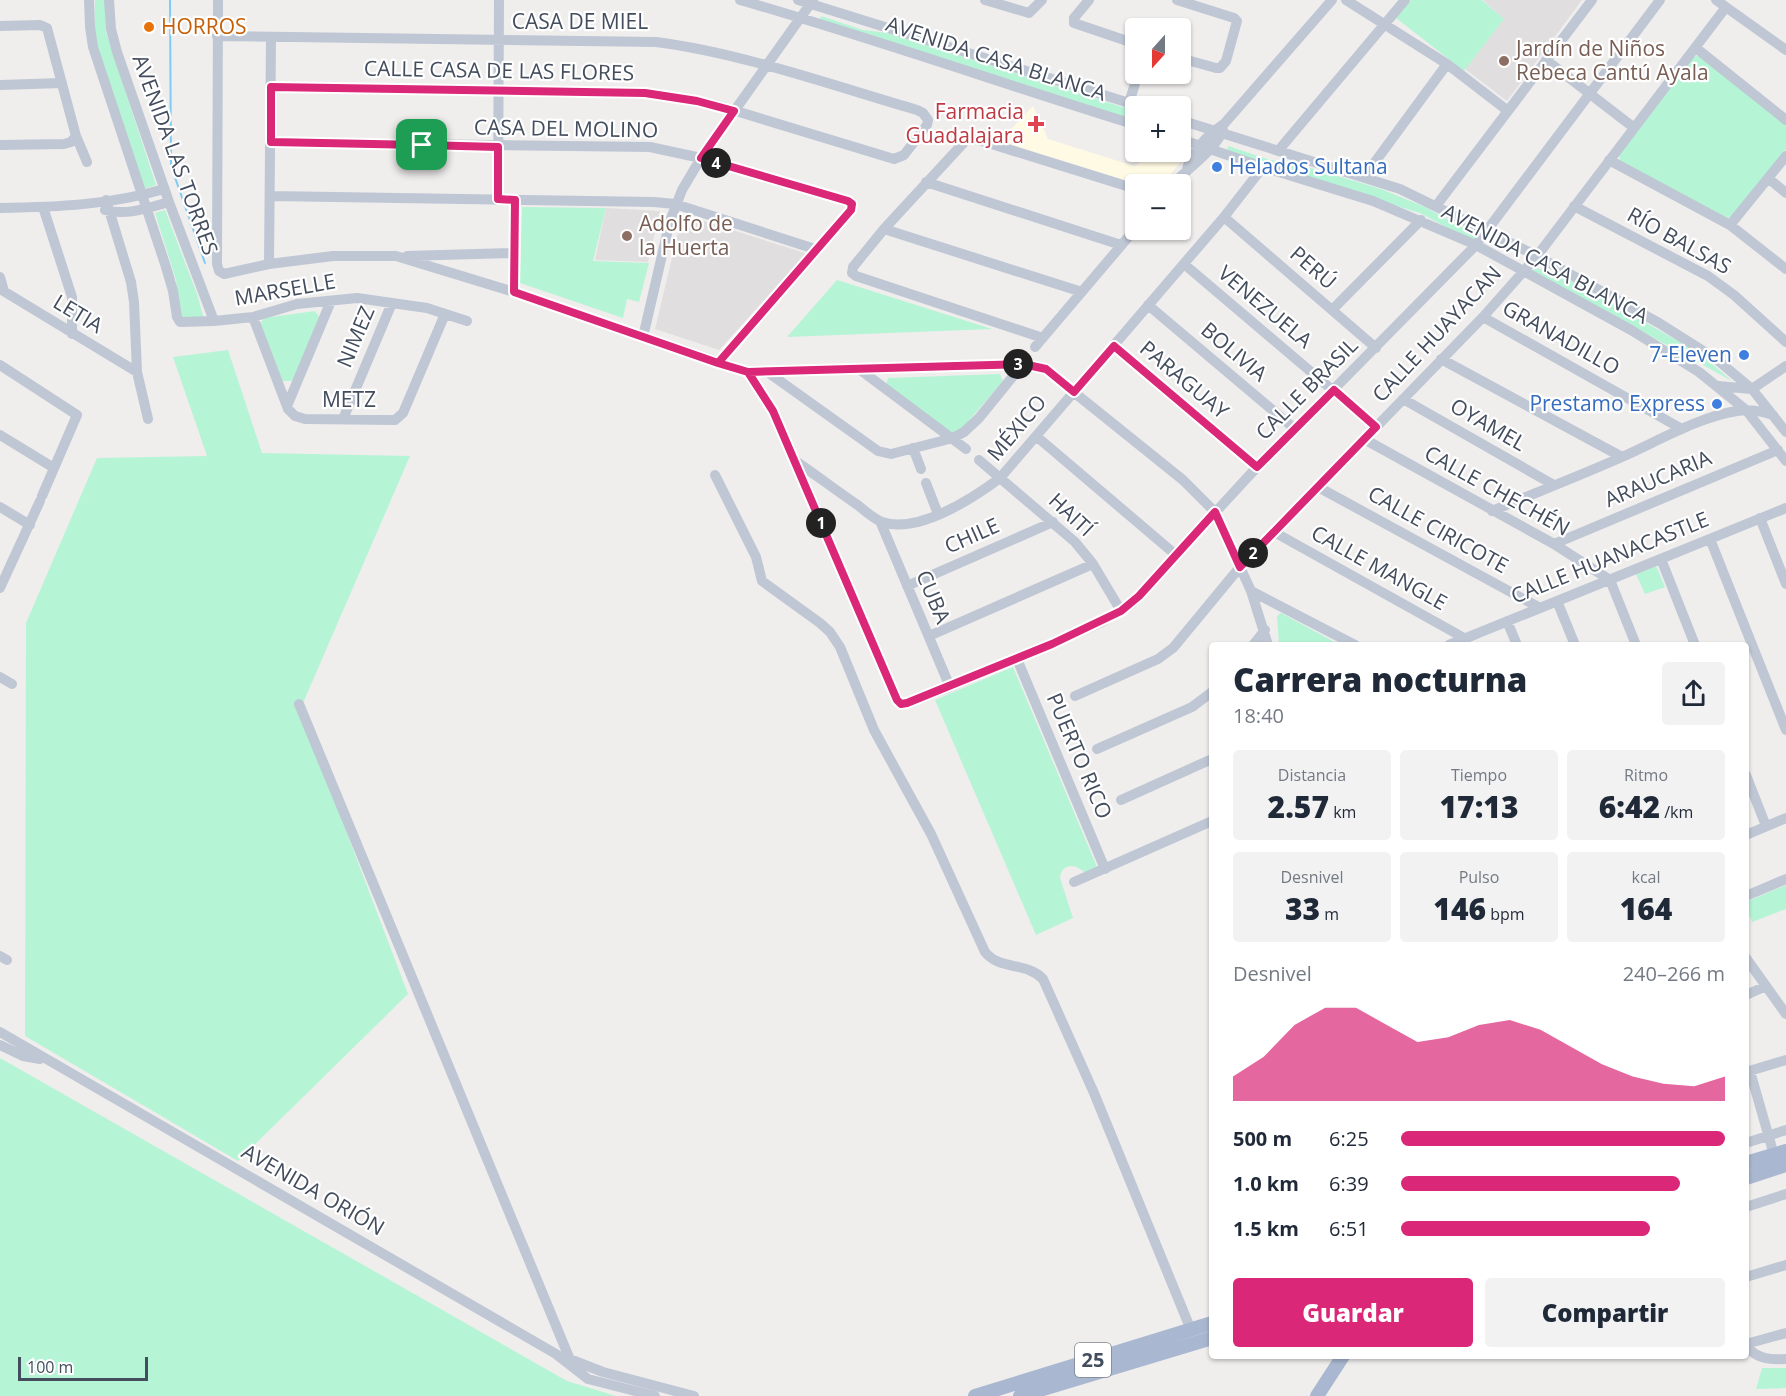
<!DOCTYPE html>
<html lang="es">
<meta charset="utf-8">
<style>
body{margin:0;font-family:"Open Sans",sans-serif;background:#f2f2f3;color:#1f2937;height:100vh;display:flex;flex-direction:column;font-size:22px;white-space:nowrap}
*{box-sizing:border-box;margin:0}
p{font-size:20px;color:#747a83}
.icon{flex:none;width:33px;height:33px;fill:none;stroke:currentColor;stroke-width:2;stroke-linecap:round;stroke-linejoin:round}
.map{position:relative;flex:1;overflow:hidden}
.panel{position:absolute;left:1209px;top:642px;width:540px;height:717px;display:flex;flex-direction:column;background:#fff;border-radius:6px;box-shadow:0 2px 4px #0004}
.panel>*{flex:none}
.needle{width:39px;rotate:201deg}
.tools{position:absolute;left:1125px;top:18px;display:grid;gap:12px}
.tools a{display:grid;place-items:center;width:66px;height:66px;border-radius:6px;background:#fff;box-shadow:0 2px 4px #0004;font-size:30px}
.scale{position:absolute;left:18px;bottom:15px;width:130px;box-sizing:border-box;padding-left:6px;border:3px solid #434d5d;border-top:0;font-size:16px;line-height:21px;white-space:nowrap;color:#434d5d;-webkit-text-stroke:4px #fff;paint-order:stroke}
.pin{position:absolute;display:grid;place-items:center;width:51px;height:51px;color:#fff;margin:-26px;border-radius:12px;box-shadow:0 3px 9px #0006}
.km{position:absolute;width:30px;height:30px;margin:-15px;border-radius:50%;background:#222;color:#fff;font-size:16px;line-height:30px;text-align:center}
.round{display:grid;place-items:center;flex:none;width:63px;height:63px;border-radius:6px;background:#f2f2f3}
.overview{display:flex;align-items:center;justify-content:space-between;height:102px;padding:0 24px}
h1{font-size:33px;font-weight:800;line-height:45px}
.metrics{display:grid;grid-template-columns:repeat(3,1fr);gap:9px;height:102px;padding:6px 24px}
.metrics div{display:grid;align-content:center;border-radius:6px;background:#f2f2f3;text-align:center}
.metrics b{font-size:30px;font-weight:800}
.metrics small{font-size:16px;font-weight:400}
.metrics p{font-size:16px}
.chart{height:168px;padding:12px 24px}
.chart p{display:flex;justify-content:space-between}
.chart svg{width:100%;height:108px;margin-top:6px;fill:#db2777;opacity:.7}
.button{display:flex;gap:12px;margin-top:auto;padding:12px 24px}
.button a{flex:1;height:69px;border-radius:6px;background:#db2777;color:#fff;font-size:24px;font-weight:800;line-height:69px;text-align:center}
.button a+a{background:#f2f2f3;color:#1f2937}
ul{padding:0 24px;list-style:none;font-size:20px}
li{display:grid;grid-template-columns:96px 72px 1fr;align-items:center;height:45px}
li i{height:15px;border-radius:8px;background:#db2777}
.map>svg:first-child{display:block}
.commercial{fill:#fefae3}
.education{fill:#e1dedf}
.green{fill:#b6f4d6}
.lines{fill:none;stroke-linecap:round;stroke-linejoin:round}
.stream{stroke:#7eccf6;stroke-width:2}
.minor{stroke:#bfc7d4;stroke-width:10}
.major{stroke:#a9b8d0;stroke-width:14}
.route-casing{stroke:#fff;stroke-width:12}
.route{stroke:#db2777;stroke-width:8}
.food-dot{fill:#e8710a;stroke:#fff;stroke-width:2}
.education-dot{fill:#8d6e63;stroke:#fff;stroke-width:2}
.health-dot{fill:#e0444e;stroke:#fff;stroke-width:2}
.shop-dot{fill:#3f7fe0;stroke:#fff;stroke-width:2}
.labels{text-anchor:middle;stroke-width:4.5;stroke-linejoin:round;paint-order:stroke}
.shield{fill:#fff;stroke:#7b828e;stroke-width:1.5}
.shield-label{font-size:20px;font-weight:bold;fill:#434d5d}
.street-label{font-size:21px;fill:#434d5d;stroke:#fff}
.food-label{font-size:21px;fill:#c56008;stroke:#fff;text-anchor:start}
.education-label{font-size:21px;fill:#785e54;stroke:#fff;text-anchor:start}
.health-label{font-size:21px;fill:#be3a42;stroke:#fff;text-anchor:end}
.shop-label{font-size:21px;fill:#366cbe;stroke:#fff;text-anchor:end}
</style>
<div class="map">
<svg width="1786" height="1396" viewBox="0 0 1786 1396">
<rect width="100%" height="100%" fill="#f0eded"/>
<path class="commercial" d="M1033 106 1048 139 1134 166 1159 152H1177L1187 155 1162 184H1137L1000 141Z"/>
<path class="education" d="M1483 0H1582L1507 101 1465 69 1504 19Z
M606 208 660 211 648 262 595 260Z
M685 215 805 253V255L719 350 655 329 682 216Z"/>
<path class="green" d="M95 0H105L106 32 156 185 144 189 94 35Z
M1411 0H1482L1504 19 1464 71 1396 18Z
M821 16 863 30 888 33 1135 111V120L820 20Z
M1700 55 1786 125V149L1731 217 1726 218 1620 161 1619 155 1694 57Z
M1228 146 1270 160 1294 163 1381 189 1425 207 1478 236 1474 242 1420 213 1227 154Z
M522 207 606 208 593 261 649 263 639 302 627 299 623 318 520 283Z
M165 210 197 294 204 319 180 318 176 280 155 213Z
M1535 267 1574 282 1699 353 1732 381 1533 271Z
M837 280 992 329 787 337Z
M315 311 319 317 293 381H281L259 326 264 318Z
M228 350 262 453 410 456 300 710 408 994 238 1161 25 1036 26 623 97 458 207 456 173 357Z
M1000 374 1003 381 959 432 951 433 886 385 888 378Z
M1656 566 1665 587 1645 594 1636 574Z
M1281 613 1340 645H1279L1277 616Z
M1013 667 1097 867 1085 873C1075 863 1062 863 1060 878L1073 918 1036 935 935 700Z
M1786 885V909L1752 922 1746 907V902Z
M0 1058 567 1381 616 1396H0Z
M1762 1368H1786V1388L1756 1389Z"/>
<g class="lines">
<path class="stream" d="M170 0 171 166 205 263"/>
<path class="minor" d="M89 0 90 27 93 47 166 267 173 291 177 317 180 322 214 321 253 317 297 304 357 298 427 308 467 321
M109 0 111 29 117 52 169 202 214 321
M218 0 217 264 219 271 224 274 269 264 333 256H396L514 292 748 372 773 412 897 700 904 704 950 687 1052 644 1102 622 1131 604 1257 467 1476 245 1660 0
M740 0C873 38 1003 84 1136 125
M798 0 1139 106
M985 0 1029 13 1042 0
M1089 0 1074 18V23L1136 44
M1177 0 1234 18 1237 21 1226 61 1220 68H1216L1180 58
M1346 0 1447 64 1508 111
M1716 0 1786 50
M0 26 40 25 47 28 76 136 87 162
M217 36 656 42C742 53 834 86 917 110L923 113 928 120 927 125 904 155 894 159 716 105 654 94 271 87
M1696 48 1786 120
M1546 60 1633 127
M0 85 62 83
M1129 103 1138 74
M1180 120 1400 189 1537 256 1659 323 1716 359 1752 389 1786 432
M1180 139 1263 167 1373 201 1476 245 1631 330 1699 372 1746 410 1786 461
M271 142 650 147 701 158 851 202 852 204 851 210 718 363
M0 145 64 144 71 142 76 136
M1278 151 1405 0
M1609 160 1730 225 1786 269
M1187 169C1191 151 1209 134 1224 124L1332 0
M1364 177 1447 64
M1768 178 1786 193
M926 182 1121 245
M1173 184C1186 170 1217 148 1223 130
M271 196 654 202 675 204 815 249
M498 199 499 0
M106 200 131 282 134 302 137 372 148 419
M1436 206 1592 0
M1574 206 1708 276 1734 295 1786 342
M43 207 72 297V334
M0 208C56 207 111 205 164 189
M105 210C126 216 148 208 169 202
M1224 217 1376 348
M1730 225 1786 156
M884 229 1082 292
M407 256 514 253
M269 264 271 37
M1184 264 1376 427
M0 277 4 291
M0 289 137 372
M514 292 515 200
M1148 305 1295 429
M1332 310 1421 220
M253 317 288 409 295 416 305 419 395 420 403 413 445 314
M1483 317 1682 429
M643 337 670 221 682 190 701 158 813 0
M1043 338 856 276 852 273 853 267 884 229 969 137 1136 189
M1114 346 1257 467
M1035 347 1136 228
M1441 359 1622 457
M0 365 77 415 42 496
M859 369 966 449
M766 371 878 451 891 454 953 438 964 432 979 418 1023 364
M748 372 1023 364 1045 369 1183 480 1215 512 1251 591 1268 645
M1718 386 1751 389
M1752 389 1786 366
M1403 399 1554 485
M287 406 331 301
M343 419 392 303
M0 435 54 468
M1036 436 1176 555
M1364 439 1554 544 1610 580 1636 645
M913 448 921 469
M794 460C816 475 837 491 859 506 865 511 874 519 882 522 918 534 972 499 1000 478L1224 217 1263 167
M979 460 1075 542 1093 564 1121 611
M715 475 756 557 762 581 820 623 830 632 840 647 874 730 931 834 985 952C999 970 1027 962 1043 979L1094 1093 1191 1330
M926 483 938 514
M1318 487 1540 608
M0 507 30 525
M1492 511C1535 493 1579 476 1622 457 1656 442 1701 416 1737 411 1750 409 1761 411 1773 415
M1760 518 1786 584
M880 521 950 687
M1274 532 1466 639
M1710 539 1786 730
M1554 544 1778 450
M1661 559 1695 645
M907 586 1053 522
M0 588 40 501
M1251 591 1355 645
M1557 601 1575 645
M1507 621 1517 645
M929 636 1093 564
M1253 645 1265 630
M1449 645 1786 508
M1017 659 1105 869
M0 677 12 684
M1075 696 1158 659 1173 648 1240 567 1483 317 1537 256 1726 7
M299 704 573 1367
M1097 749 1192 707 1212 692
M1746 775 1766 826
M1121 800 1212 759
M1746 835 1786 818
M1074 882 1212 821
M1746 896 1786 879
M0 956 7 960
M1746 958 1786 1014
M1746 995 1766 986
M0 1032 537 1343 556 1354 588 1379 655 1396
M0 1045 23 1056 40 1059
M1750 1071 1774 1155
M1746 1072 1786 1060
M1746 1143 1786 1130
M1746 1207 1786 1194
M1746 1277 1786 1265
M1746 1344 1786 1333
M1746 1346C1757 1359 1770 1360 1786 1359
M567 1358 603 1372 694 1396"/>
<path class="major" d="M1746 1163 1786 1151
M1746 1178 1786 1165
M975 1396 1212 1323
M1020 1396 1212 1338
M1317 1396 1343 1356"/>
</g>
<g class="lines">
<g class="route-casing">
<path id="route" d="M422 145 498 147V199L515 200 514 292 718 363 748 372 773 411 897 700 901 704 907 703 1052 644 1121 611 1139 596 1215 512 1240 567 1376 427 1334 390 1257 467 1114 346 1074 392 1046 369 1023 364 748 372 718 363 851 210 852 204 848 201 701 158 734 111 697 101 645 93 271 87V142L422 145"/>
</g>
<use href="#route" class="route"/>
</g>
<circle class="food-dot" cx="149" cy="27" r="6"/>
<g class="education-dot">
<circle cx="1504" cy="61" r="6"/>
<circle cx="627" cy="236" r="6"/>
</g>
<path class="health-dot" d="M1033 115h6v6h6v6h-6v6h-6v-6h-6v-6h6z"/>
<g class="shop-dot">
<circle cx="1217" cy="167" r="6"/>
<circle cx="1744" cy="355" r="6"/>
<circle cx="1717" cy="404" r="6"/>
</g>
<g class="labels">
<rect class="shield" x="1075" y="1343" width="36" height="34" rx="4.5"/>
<g class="shield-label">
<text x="1093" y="1367">25</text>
</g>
<g class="street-label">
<text x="580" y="29">CASA DE MIEL</text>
<text transform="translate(996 59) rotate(18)" y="7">AVENIDA CASA BLANCA</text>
<text transform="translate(499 71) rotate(1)" y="7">CALLE CASA DE LAS FLORES</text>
<text transform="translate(566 129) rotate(1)" y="7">CASA DEL MOLINO</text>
<text transform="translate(175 155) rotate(70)" y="7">AVENIDA LAS TORRES</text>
<text transform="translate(1679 241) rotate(29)" y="7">RÍO BALSAS</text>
<text transform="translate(1545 264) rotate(28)" y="7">AVENIDA CASA BLANCA</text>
<text transform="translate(1313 268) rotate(41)" y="7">PERÚ</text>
<text transform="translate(285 290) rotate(-10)" y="7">MARSELLE</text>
<text transform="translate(1265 307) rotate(40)" y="7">VENEZUELA</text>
<text transform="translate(78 314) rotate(31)" y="7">LETIA</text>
<text transform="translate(1437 334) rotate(-47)" y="7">CALLE HUAYACAN</text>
<text transform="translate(356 337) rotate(-67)" y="7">NIMEZ</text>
<text transform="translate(1561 338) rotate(29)" y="7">GRANADILLO</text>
<text transform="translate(1234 352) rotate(40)" y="7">BOLIVIA</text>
<text transform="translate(1184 380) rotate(40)" y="7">PARAGUAY</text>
<text transform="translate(1307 389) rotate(-45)" y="7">CALLE BRASIL</text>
<text x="349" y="407">METZ</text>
<text transform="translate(1488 425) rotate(30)" y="7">OYAMEL</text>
<text transform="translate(1017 428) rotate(-50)" y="7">MÉXICO</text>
<text transform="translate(1658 479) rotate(-23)" y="7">ARAUCARIA</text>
<text transform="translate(1497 491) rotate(29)" y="7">CALLE CHECHÉN</text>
<text transform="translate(1071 515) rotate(43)" y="7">HAITÍ</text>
<text transform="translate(1438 530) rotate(29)" y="7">CALLE CIRICOTE</text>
<text transform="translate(972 536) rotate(-24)" y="7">CHILE</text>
<text transform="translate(1610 558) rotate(-22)" y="7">CALLE HUANACASTLE</text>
<text transform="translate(1379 568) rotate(29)" y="7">CALLE MANGLE</text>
<text transform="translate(933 597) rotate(67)" y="7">CUBA</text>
<text transform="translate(1079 756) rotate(67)" y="7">PUERTO RICO</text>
<text transform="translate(313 1190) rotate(30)" y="7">AVENIDA ORIÓN</text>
</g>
<g class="food-label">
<text x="161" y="34">HORROS</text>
</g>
<g class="education-label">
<text x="1516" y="56">Jardín de Niños<tspan x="1516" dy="24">Rebeca Cantú Ayala</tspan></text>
<text x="639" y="231">Adolfo de<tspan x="639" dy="24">la Huerta</tspan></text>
</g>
<g class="health-label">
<text x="1024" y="119">Farmacia<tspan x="1024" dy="24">Guadalajara</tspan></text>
</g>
<g class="shop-label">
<text x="1229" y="174" text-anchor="start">Helados Sultana</text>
<text x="1732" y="362">7-Eleven</text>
<text x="1705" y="411">Prestamo Express</text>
</g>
</g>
</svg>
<div class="tools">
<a><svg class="needle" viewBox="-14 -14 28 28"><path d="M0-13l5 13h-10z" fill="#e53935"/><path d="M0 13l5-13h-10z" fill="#747a83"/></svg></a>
<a>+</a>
<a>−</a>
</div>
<div class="scale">100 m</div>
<div class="pin" style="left:422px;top:145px;background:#1e9e55"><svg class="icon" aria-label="arrive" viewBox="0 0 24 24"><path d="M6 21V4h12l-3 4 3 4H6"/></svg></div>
<b class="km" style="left:821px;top:523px">1</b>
<b class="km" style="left:1253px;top:553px">2</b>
<b class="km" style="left:1018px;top:364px">3</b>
<b class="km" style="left:716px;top:163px">4</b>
<section class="panel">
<div class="overview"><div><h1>Carrera nocturna</h1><p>18:40</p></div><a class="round"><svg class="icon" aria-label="share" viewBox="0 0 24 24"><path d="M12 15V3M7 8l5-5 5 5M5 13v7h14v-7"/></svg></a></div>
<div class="metrics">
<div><p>Distancia</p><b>2.57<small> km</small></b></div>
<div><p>Tiempo</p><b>17:13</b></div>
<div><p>Ritmo</p><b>6:42<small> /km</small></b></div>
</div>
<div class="metrics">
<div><p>Desnivel</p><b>33<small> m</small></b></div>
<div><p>Pulso</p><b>146<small> bpm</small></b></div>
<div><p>kcal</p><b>164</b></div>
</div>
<div class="chart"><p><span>Desnivel</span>240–266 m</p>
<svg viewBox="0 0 160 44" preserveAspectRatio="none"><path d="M0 44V34L10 26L20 13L30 6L40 6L50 13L60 20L70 18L80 13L90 11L100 15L110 22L120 29L130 34L140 37L150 38L160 34V44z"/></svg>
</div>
<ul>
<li><b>500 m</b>6:25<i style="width:100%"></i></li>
<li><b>1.0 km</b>6:39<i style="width:86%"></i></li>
<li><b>1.5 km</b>6:51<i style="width:77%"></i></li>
</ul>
<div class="button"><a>Guardar</a><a>Compartir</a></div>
</section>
</div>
